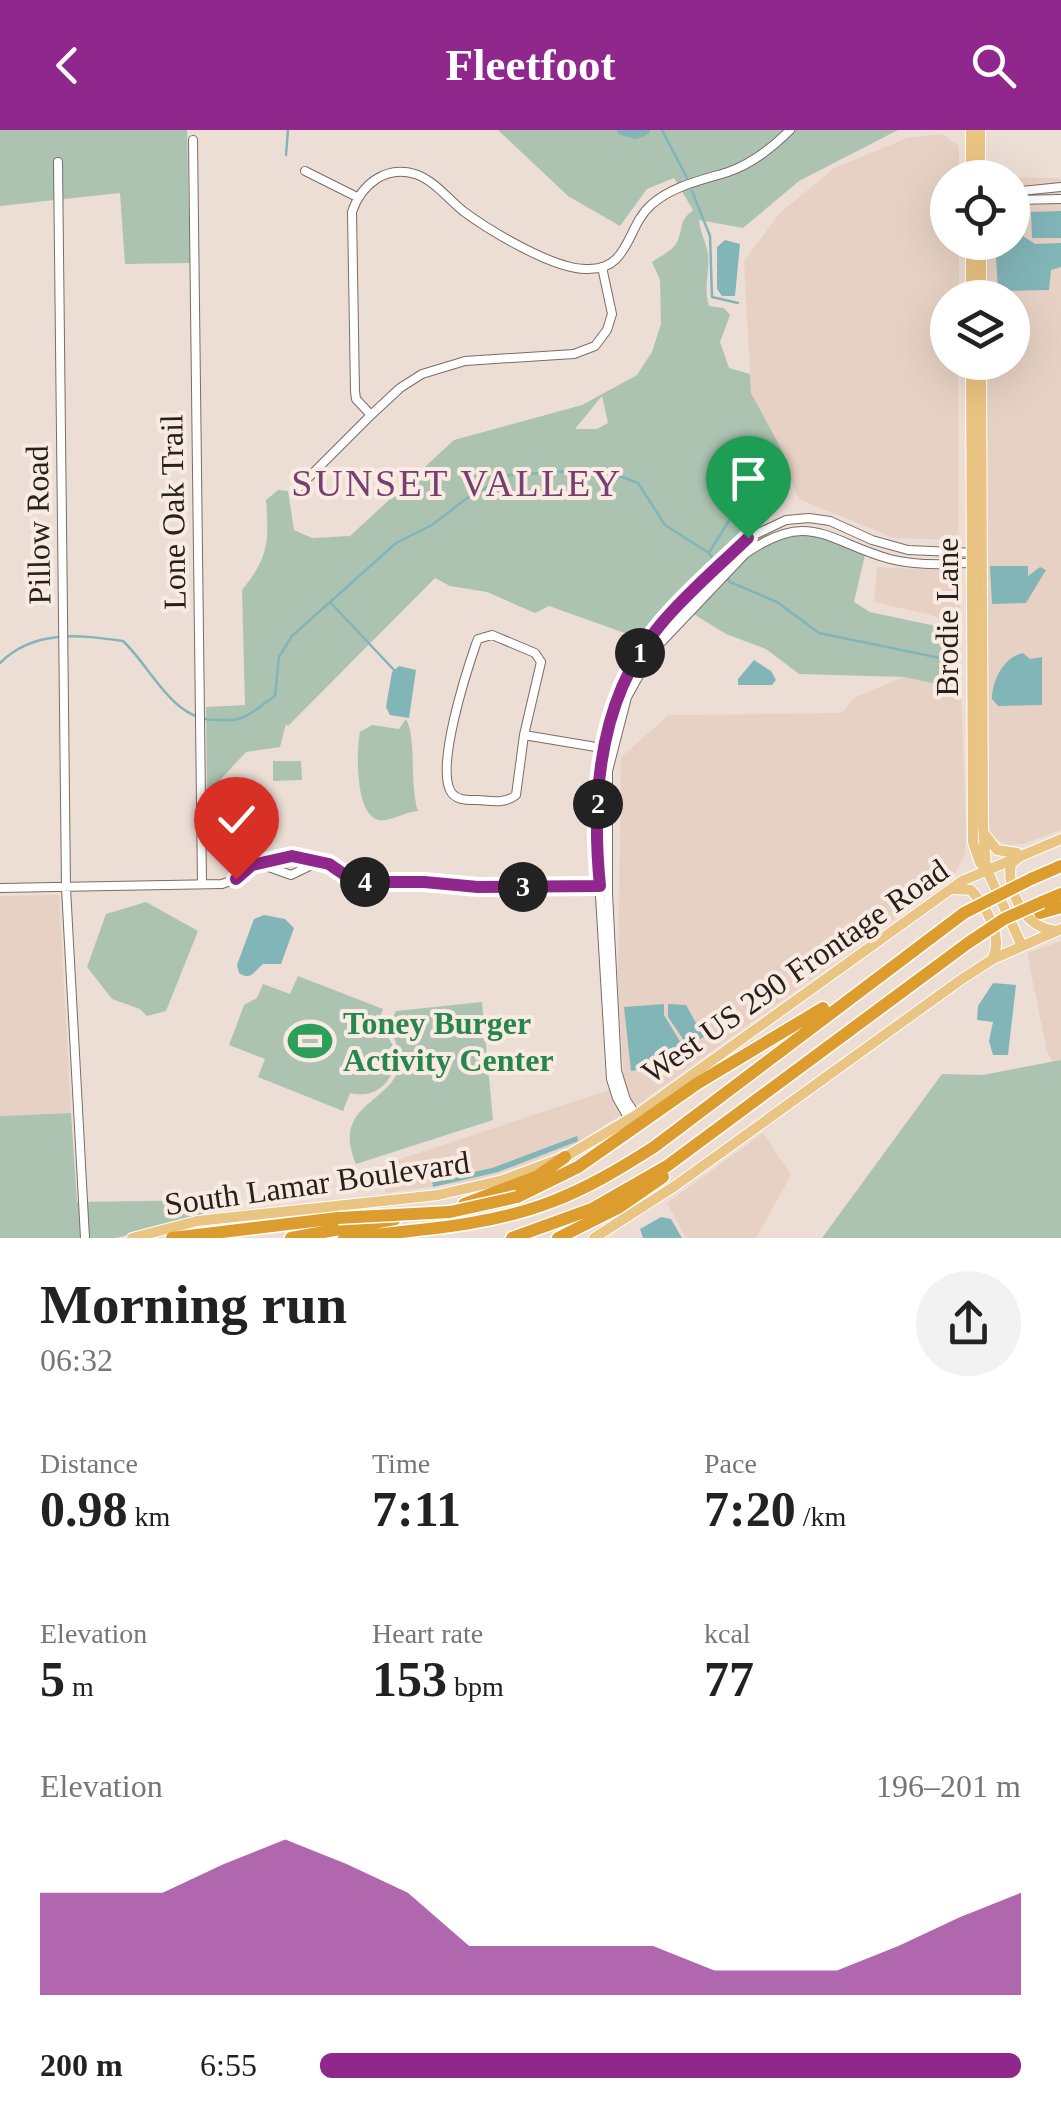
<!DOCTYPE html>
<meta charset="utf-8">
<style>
body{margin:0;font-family:Georgia,serif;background:#f2f2f2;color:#222;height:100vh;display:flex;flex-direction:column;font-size:38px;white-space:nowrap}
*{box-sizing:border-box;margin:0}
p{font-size:32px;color:#767676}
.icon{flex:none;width:55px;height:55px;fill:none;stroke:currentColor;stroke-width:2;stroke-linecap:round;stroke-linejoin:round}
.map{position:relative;height:1108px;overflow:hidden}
.side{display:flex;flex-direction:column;background:#fff;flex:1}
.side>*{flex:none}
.controls{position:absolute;left:930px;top:30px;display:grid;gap:20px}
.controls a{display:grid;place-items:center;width:100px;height:100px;border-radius:50%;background:#fff;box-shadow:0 10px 40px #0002;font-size:50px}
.pin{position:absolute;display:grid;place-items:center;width:85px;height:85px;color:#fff;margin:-102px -42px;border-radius:50% 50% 50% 0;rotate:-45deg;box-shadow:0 0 10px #0007}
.pin .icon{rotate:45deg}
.km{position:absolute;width:50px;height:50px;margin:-25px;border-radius:50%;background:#222;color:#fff;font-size:28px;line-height:50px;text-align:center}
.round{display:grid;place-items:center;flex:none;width:105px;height:105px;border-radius:52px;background:#f2f2f2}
.summary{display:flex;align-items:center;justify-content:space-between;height:170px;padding:0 40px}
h1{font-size:55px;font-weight:700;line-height:75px}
.metrics{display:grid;grid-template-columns:repeat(3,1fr);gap:15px;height:170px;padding:10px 40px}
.metrics div{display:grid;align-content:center}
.metrics b{font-size:50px;font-weight:700}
.metrics small{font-size:28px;font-weight:400}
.metrics p{font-size:28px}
.chart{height:280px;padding:20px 40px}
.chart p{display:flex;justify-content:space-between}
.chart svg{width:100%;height:180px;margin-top:10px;fill:#90278c;opacity:.7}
ul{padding:0 40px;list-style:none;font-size:32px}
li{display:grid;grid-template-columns:160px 120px 1fr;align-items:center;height:75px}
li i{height:25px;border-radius:12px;background:#90278c}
header{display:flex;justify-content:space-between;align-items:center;height:130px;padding:0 40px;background:#90278c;color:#fff;font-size:45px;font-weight:700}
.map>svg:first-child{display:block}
.built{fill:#e7d1c4}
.green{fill:#acc3b1;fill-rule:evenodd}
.water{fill:#82b5b8}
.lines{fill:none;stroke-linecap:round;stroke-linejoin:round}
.stream{stroke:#82b5b8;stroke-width:2.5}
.river{stroke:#82b5b8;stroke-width:10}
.minor-casing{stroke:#7a6d65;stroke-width:10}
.major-casing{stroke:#fff;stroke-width:12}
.highway-casing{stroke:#fff;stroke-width:15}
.minor{stroke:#fff;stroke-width:8}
.major{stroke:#eac482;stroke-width:10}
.highway{stroke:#dc9d2e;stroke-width:12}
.highway-bridge-casing{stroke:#fff;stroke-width:15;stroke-linecap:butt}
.highway-bridge{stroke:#dc9d2e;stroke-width:12}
.route-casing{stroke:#fff;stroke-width:20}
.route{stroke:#90278c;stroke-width:12}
.labels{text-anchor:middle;stroke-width:8;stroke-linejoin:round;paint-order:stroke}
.street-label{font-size:32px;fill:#27211e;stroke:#faebe2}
.leisure-label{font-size:32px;font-weight:bold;fill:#27864d;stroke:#faebe2;text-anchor:start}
.quarter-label{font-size:38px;letter-spacing:2.5px;fill:#754071;stroke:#faebe2}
</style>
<header><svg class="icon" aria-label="back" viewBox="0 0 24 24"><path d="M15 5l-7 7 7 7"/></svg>Fleetfoot<svg class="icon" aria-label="search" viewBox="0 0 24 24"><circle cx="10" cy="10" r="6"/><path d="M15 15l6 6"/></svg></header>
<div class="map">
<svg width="1061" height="1108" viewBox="0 0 1061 1108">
<rect width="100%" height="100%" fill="#edded5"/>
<path class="built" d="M942 4 959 16V47L948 48V112L959 113V167L948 168V232L958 233V410L894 408 799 369 751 263 744 131 780 83 834 38 907 8Z
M987 47 1061 48V700L1023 714 1009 715 994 709 989 701 988 676 986 233 1012 232V168L986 167 987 113 1012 112V48Z
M877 437 959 441 961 496 927 484 874 472Z
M904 547 961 559 966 706 965 725 953 746 640 973 575 1014 524 1035 477 1050 386 1063 379 1036 624 955 618 854 621 627 669 585 842 583 855 567Z
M59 765 71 983 0 986V766Z
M1061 811V930L1053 932 1047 922 1027 823Z
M763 1003 791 1045 756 1108H686L667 1073Z"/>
<path class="green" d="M0 0H187L190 133 125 134 120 63 0 76Z
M498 0H898L799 51 743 98 699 90C700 102 706 112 708 124 710 144 703 155 709 176L724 178 730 185 720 212 729 238 750 244 751 263 784 324 732 361 735 378 772 410C811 399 829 408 865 425L854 472 870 482 959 501 961 559 904 547 799 544 766 519 726 504 674 472 636 507 549 476 535 483 487 462 450 456 435 448 288 596 286 594 280 617 246 622 207 664 206 577 245 575 242 460C269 427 269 411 266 370L278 360 288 361 294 400 312 408 350 406 454 310 582 275 637 245 652 222 661 194 660 150 652 132C661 126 674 120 678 110 684 94 678 93 693 80L674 48 647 59 620 96 568 66ZM602 266 608 293 597 299H575Z
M406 589C417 608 409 654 418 681 405 682 390 692 379 690 355 686 356 621 360 602L372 595 399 599Z
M273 631H301L302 650 273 651Z
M146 772 198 801 166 881 147 886 140 879 112 869 87 837 106 784Z
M298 846 383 879 376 897C413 918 391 974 350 963L343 981 258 947 265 929 229 915 244 875 257 868 263 854 290 864Z
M482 872 493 990 356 1034C323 958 434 976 388 896L396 881Z
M1061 930V1108H822L942 944 982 945Z
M71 983 77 1072 209 1070 210 1083 116 1108H0V986Z"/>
<path class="water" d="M1061 81V108H1032L1031 82Z
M1013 104 1023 106 1035 114 1061 113V137L1051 140 1049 160 1001 161 998 158 995 113 1012 112Z
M725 110 740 114 735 166H722L717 159V117Z
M759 346 764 352 766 367 744 382 737 371 736 360Z
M990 436H1028V446L1040 437 1046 440 1026 473 992 474Z
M1023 523 1030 529 1042 527V575L998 576 992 569C992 550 1004 527 1023 523Z
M754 530 771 541 776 550 772 555H738V549Z
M399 536 416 540 409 588 390 585 386 577 392 542Z
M264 785 285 789 294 798 281 834H263C253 842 252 851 239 843L237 835 254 789Z
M993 853 1016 855 1008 925H993L989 911 993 892 977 890 978 876Z
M664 874V885L684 918 661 936 631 941 624 877Z
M668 874 686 875 704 907 687 915 668 887Z
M577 1006 578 1011 498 1042 433 1057 432 1051 492 1038Z
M661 1087 671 1089 682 1108H643L640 1099Z"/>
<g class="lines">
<path class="stream" d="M662 0 687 48
M286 25 288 0
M692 61 710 106 712 167 738 173
M710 421 730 389 742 380
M330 472 394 540
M0 533C34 499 80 505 123 511 152 538 172 591 217 590 224 590 234 591 241 588 253 584 264 573 275 566L279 527 292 506 396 413 432 395 467 368 510 345 601 339 638 353 665 395 709 423 730 452 777 472 819 503 945 529"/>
<path class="river" d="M622 0 635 4 645 0"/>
<g class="minor-casing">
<path id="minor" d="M193 10 202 754
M58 32 66 758 85 1108
M305 41 357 67
M1012 62 1061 57
M1012 70 1061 69
M371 285 356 269 355 261 352 82C361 55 385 35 415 44 434 50 448 69 463 81 490 101 553 139 586 139 630 141 626 97 651 75 672 56 702 50 728 42 752 34 772 18 790 0
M299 357 371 285 400 258 422 244 465 231 574 224 595 216 607 200 612 184 602 137
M492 505 535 523 541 532 524 605 516 665C505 674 492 671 478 670 468 670 455 671 450 660 437 633 466 543 476 514L478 509Z
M524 605 608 619
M263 735 291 745 314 734
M0 758 222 754 236 749 252 735 289 726 329 733 355 752H424L478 757 605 756
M636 985 626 970 617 941 608 763V641L627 567 652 522 745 424C810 378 828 412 890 429 917 436 948 435 976 432
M629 989 617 968 611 949 599 749V639L616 571 649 509 661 493 748 408 786 390 809 388 830 391 872 410 908 420 976 423"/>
</g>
<g class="major-casing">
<path id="major" d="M980 0V48
M971 48V0
M971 112V168
M981 112V168
M971 232 973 712 980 733 986 738 1022 816
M981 232 983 696 986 738
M986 706 997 720 1017 723
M1019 727 1011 734C1006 760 1025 797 1052 800
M954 759 971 760C986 777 1003 805 993 828
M132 1108 197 1091 438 1065 503 1050 565 1027 636 985 962 751 1061 709
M594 1108 675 1056 962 849 993 829 1061 799"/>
</g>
<g class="highway-casing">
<path id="highway" d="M1031 749 1061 736
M1042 772 1061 764
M1040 783 1061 777
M517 1067 578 1037 698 953 823 878
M464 1074 538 1046 565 1027
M172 1108 338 1088
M291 1108 395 1089
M344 1108C414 1100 486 1097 551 1072 588 1058 621 1038 654 1017L964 783
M512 1108 592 1079 667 1036 968 813
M558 1108 618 1078 663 1047"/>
</g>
<use href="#minor" class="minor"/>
<use href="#major" class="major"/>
<use href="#highway" class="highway"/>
<g class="highway-bridge-casing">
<path id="highway-bridge" d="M964 783 1031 749
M968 813 1004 789 1042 772
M338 1088 450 1082 517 1067"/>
</g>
<use href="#highway-bridge" class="highway-bridge"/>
</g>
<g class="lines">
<g class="route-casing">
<path id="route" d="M236 749 252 735 292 726 329 734 355 752H424L478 757 600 756C591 666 599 566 661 494 687 463 719 436 748 408"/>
</g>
<use href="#route" class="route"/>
</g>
<defs>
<g id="stadium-bare" transform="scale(3.45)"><path d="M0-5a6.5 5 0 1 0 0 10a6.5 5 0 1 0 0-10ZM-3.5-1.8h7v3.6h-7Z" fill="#2e9e5b" stroke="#faebe2" stroke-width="2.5" paint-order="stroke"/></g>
</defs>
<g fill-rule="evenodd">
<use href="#stadium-bare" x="310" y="911"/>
</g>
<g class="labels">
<g class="street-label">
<text transform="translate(173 382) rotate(-91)" y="11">Lone Oak Trail</text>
<text transform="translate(38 395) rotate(-91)" y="11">Pillow Road</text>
<text transform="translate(947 487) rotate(-90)" y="11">Brodie Lane</text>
<text transform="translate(795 841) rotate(-35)" y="11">West US 290 Frontage Road</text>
<text transform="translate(317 1053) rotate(-8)" y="11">South Lamar Boulevard</text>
</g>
<g class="leisure-label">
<text x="343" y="904">Toney Burger<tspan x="343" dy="37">Activity Center</tspan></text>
</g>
<g class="quarter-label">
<text x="457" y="366">SUNSET VALLEY</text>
</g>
</g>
</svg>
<div class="controls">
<a><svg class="icon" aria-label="locate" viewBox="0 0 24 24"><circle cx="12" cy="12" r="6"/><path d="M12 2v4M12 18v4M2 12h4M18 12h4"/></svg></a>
<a><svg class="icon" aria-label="layers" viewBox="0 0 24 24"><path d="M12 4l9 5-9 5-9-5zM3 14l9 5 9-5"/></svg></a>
</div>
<div class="pin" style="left:748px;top:408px;background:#1e9e55"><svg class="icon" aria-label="arrive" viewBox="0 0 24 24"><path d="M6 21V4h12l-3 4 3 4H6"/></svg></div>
<div class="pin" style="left:236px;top:749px;background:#d93025"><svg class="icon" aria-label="check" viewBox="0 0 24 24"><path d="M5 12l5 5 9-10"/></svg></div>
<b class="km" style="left:640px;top:523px">1</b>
<b class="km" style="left:598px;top:674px">2</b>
<b class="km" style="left:523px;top:757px">3</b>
<b class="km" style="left:365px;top:752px">4</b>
</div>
<section class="side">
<div class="summary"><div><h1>Morning run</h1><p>06:32</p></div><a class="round"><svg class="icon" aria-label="share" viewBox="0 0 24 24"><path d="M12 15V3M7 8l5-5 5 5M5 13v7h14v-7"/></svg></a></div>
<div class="metrics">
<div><p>Distance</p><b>0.98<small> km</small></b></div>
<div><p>Time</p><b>7:11</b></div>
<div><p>Pace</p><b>7:20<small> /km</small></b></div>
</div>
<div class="metrics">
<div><p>Elevation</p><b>5<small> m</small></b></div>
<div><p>Heart rate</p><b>153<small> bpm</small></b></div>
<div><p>kcal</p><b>77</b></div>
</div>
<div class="chart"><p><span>Elevation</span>196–201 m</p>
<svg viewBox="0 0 160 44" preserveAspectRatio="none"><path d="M0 44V19L10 19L20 19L30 12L40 6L50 12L60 19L70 32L80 32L90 32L100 32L110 38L120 38L130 38L140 32L150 25L160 19V44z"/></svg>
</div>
<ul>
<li><b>200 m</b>6:55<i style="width:100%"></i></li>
</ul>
</section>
